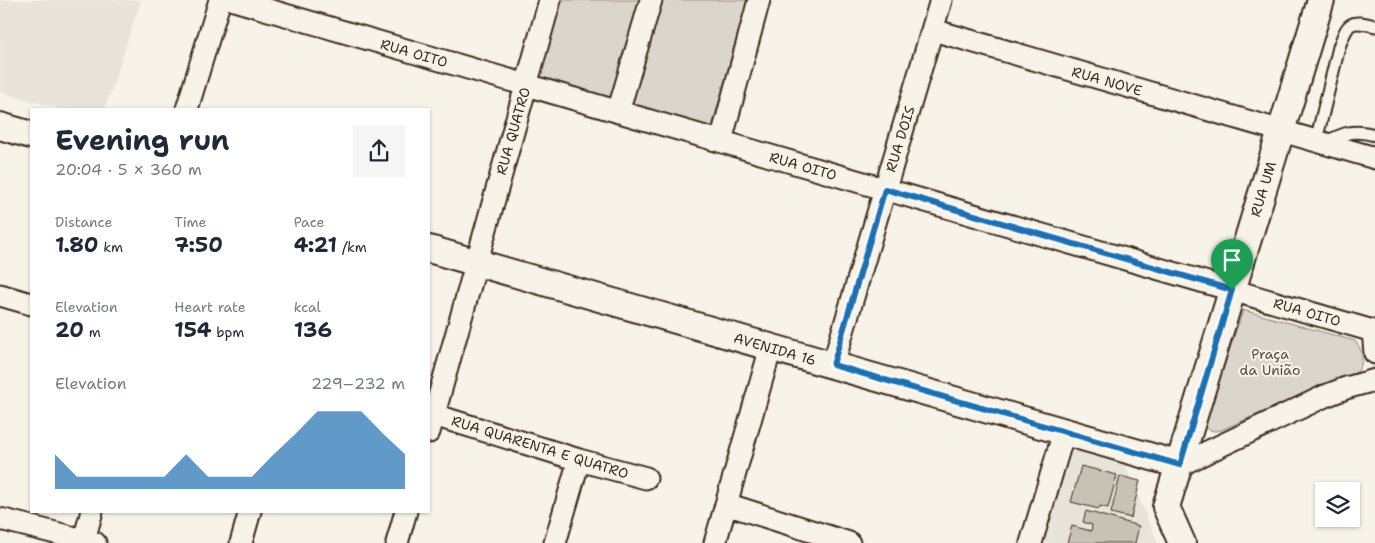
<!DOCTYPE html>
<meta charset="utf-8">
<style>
body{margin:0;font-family:"Shantell Sans",sans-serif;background:#f6f6f7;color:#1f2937;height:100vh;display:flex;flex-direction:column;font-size:19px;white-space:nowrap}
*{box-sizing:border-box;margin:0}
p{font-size:16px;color:#747a83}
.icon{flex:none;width:28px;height:28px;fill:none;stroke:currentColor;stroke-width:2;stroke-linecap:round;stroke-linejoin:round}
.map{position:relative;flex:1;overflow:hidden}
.panel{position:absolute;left:30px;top:108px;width:400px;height:405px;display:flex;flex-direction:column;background:#fff;border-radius:0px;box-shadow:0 1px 4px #0004}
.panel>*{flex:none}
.tools{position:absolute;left:1315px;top:482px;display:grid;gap:10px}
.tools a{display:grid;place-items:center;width:45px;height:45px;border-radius:0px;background:#fff;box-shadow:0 1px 4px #0004;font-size:25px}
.pin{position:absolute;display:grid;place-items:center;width:42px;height:42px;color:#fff;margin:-51px -21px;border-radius:50% 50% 50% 0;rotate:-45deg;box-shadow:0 0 5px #0007}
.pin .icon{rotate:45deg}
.round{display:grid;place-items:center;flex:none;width:52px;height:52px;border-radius:0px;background:#f6f6f7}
.summary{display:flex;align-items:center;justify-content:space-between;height:85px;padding:0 25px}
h1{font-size:28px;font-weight:700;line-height:38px}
.stats{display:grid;grid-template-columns:repeat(3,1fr);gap:8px;height:85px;padding:5px 25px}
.stats div{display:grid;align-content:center}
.stats b{font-size:21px;font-weight:700}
.stats small{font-size:14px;font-weight:400}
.stats p{font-size:14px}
.chart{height:140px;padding:10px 25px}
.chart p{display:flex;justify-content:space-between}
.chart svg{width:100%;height:90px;margin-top:5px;fill:#1f6fb2;opacity:.7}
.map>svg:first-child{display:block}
.built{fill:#e9e4d9}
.green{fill:#dbd6cb;stroke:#8b8074}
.building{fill:#c8c1b6;stroke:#3b2a1e}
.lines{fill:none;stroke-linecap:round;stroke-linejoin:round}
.service-casing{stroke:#3b2a1e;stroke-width:15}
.minor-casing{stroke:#3b2a1e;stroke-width:25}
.tertiary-casing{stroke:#3b2a1e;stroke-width:30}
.service{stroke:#f7f3e8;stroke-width:11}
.minor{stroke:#f7f3e8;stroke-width:21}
.tertiary{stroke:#f7f3e8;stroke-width:26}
.route-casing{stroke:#fff;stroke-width:10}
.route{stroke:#1f6fb2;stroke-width:6}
.labels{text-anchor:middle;stroke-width:4;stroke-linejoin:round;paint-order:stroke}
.street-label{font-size:14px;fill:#3b2a1e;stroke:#f7f3e8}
.park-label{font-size:14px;fill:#5b4c41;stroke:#f7f3e8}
</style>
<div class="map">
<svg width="1375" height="543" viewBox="0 0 1375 543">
<rect width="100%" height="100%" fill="#f7f3e8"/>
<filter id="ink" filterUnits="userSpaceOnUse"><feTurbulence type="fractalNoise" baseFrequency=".02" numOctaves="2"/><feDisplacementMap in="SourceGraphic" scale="10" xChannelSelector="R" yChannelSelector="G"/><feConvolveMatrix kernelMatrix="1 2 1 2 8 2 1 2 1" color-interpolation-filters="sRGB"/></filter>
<g filter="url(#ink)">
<path class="built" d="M0 0H141L105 109H61L0 92Z
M1072 448 1124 463 1158 543H1042Z"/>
<path class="green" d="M559 0H747L711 130 537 80Z
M1243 310 1355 341C1363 350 1365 362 1357 372L1221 430 1215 431 1209 430 1205 426 1206 419Z"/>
<path class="building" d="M1081 466 1117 475 1108 508 1100 506 1099 509 1071 502Z
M1120 476 1140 481 1131 518 1111 513Z
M1086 511 1139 526 1135 543H1067L1072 526 1091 531 1092 525 1083 522Z"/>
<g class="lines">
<g class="service-casing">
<path id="service" d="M1316 141 1339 47C1348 23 1349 19 1375 26
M1324 143C1344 133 1353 129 1375 135"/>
</g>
<g class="minor-casing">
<path id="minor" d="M234 0 1373 331
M933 30 1375 158
M187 109 220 0
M618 112 651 0
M721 141 759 0
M0 295 31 304
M1375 331H1373L1375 353
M833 365 941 0
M434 415 579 460 646 478
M429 432 550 0
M1180 465 1325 396 1346 388 1375 380
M726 504 849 543
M0 519 95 543
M84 540 92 511
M241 543 250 511
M397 543 406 511
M555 543 579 460
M715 543 771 347
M1031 543 1064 432"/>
</g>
<g class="tertiary-casing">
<path id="tertiary" d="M0 126 31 135
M429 249 1180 465
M1182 543 1166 507 1321 0"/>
</g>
<use href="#service" class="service"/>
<use href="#minor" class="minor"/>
<use href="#tertiary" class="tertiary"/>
</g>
</g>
<g class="lines" filter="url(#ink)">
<g class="route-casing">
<path id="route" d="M885 189 1232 290 1180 465 833 365Z"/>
</g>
<use href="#route" class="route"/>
</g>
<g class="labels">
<g class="street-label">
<text transform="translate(414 53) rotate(16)" y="5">RUA OITO</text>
<text transform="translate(1107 81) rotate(16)" y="5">RUA NOVE</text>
<text transform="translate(513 131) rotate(-74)" y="5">RUA QUATRO</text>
<text transform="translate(900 139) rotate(-73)" y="5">RUA DOIS</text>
<text transform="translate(803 166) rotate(16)" y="5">RUA OITO</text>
<text transform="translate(1263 189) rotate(-73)" y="5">RUA UM</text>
<text transform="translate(1307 312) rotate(16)" y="5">RUA OITO</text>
<text transform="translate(775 349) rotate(16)" y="5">AVENIDA 16</text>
<text transform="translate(540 447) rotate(17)" y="5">RUA QUARENTA E QUATRO</text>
</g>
<g class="park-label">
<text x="1270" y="359">Praça<tspan x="1270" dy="16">da União</tspan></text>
</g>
</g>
</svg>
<div class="tools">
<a><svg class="icon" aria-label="layers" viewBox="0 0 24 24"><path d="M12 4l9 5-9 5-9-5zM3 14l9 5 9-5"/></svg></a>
</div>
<div class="pin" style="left:1232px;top:290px;background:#1e9e55"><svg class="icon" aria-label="arrive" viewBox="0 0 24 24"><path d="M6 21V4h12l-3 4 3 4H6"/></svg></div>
<section class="panel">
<div class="summary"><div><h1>Evening run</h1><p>20:04 · 5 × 360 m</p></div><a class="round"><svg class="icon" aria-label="share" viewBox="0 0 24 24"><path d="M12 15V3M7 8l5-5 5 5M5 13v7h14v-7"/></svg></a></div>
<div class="stats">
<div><p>Distance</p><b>1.80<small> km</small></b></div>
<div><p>Time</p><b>7:50</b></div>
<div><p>Pace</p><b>4:21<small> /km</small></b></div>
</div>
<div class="stats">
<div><p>Elevation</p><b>20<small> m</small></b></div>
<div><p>Heart rate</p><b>154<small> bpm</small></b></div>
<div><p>kcal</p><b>136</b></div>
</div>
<div class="chart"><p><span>Elevation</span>229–232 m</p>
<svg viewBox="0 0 160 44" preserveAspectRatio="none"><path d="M0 44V27L10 38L20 38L30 38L40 38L50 38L60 27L70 38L80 38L90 38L100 27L110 17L120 6L130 6L140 6L150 17L160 27V44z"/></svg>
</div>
</section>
</div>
